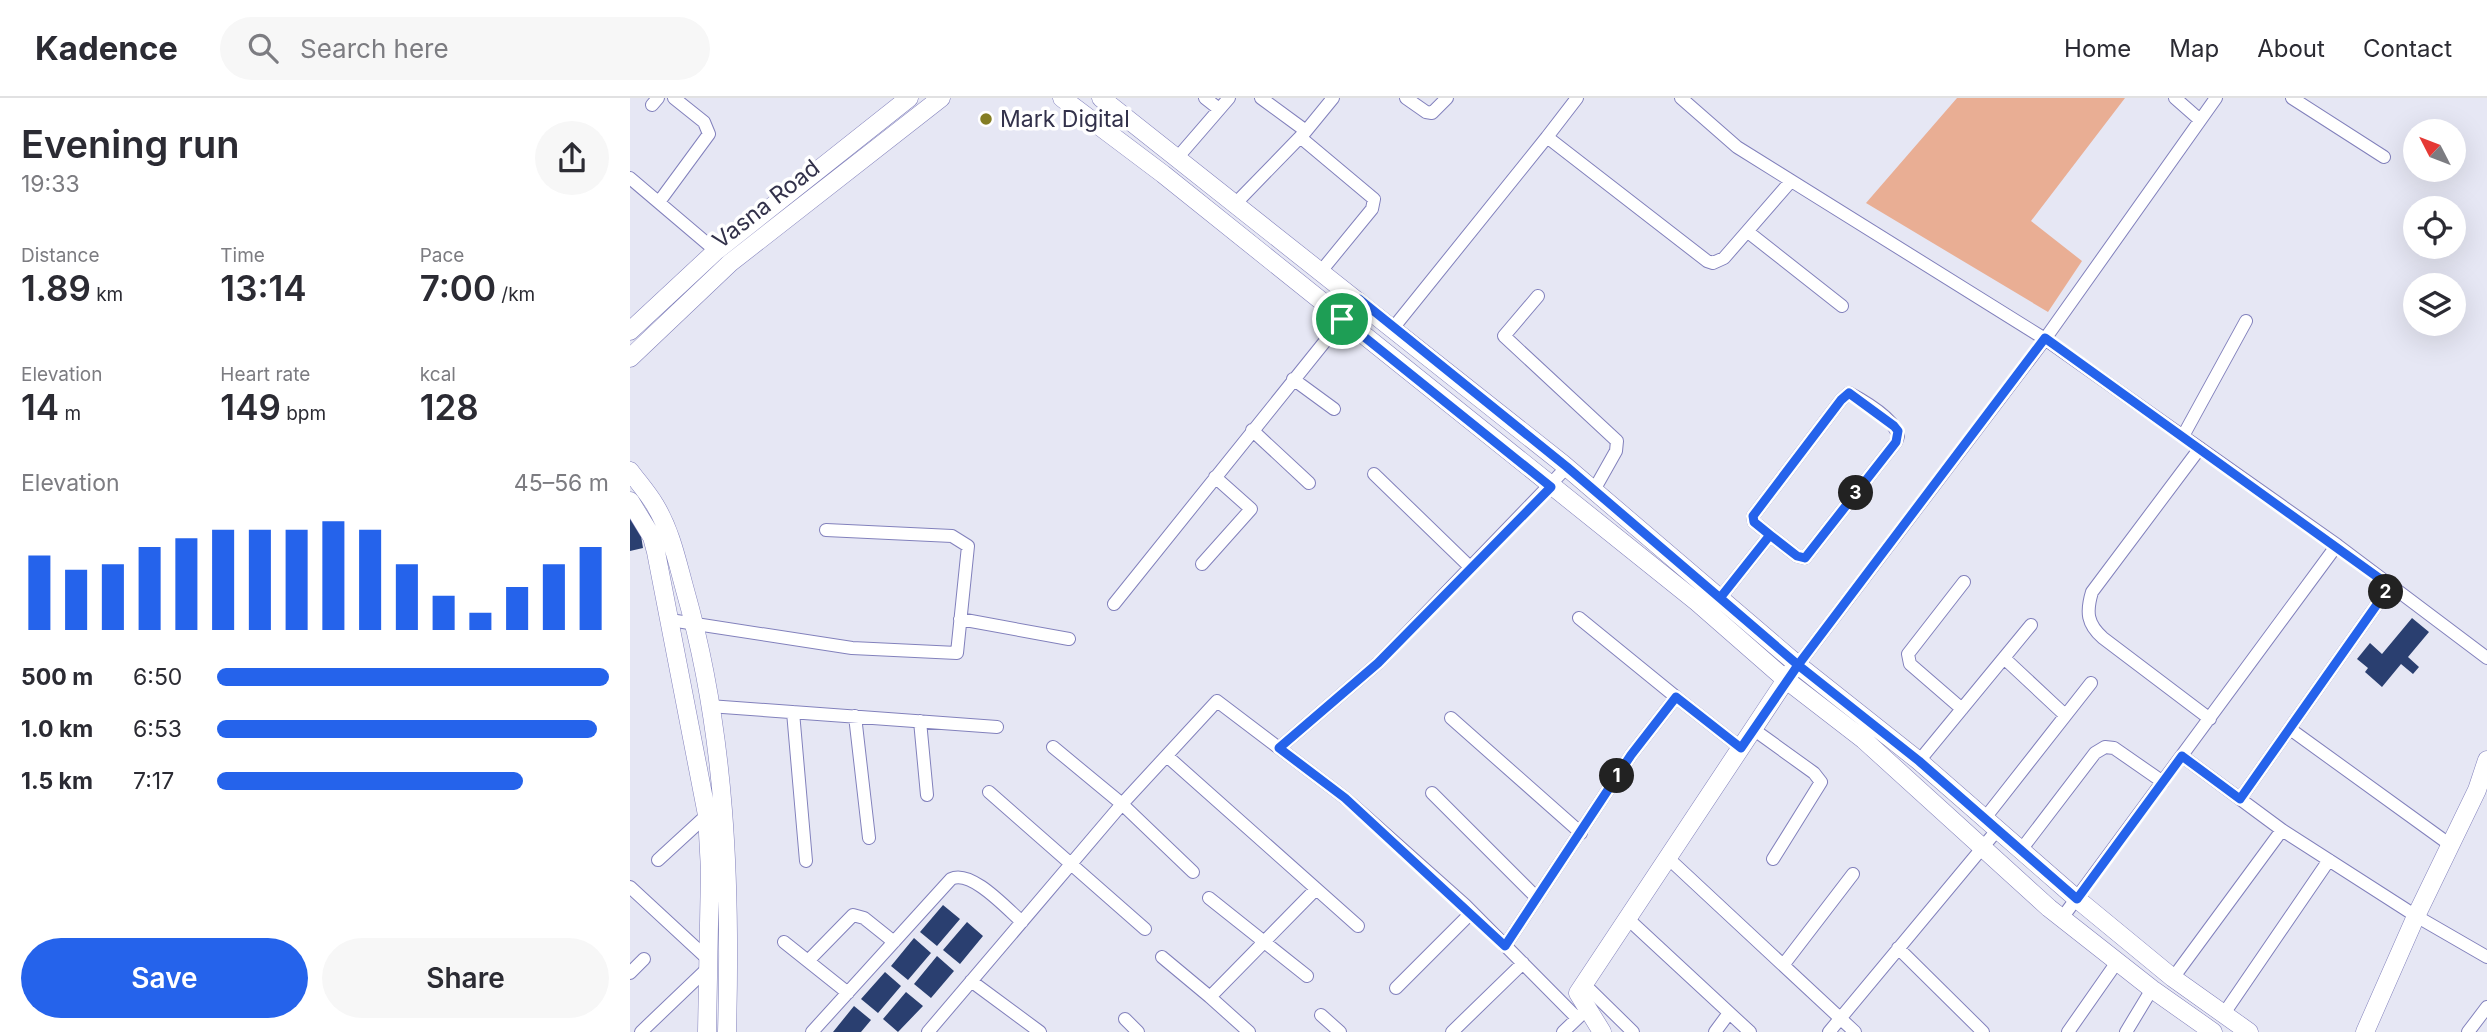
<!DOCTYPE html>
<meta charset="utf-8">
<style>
body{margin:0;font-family:Inter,sans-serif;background:#f7f7f7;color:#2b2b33;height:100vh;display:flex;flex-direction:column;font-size:26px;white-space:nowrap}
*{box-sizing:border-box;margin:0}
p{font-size:23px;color:#7c7c81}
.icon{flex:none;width:38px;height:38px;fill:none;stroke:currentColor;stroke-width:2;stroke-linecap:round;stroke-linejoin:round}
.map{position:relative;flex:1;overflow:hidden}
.side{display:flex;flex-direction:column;background:#fff;width:630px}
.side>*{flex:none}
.needle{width:46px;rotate:312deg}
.buttons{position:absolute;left:1773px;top:21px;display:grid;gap:14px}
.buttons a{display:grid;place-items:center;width:63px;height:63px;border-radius:50%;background:#fff;box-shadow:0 7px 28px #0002;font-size:35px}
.pin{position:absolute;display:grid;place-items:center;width:60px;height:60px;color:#fff;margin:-30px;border:4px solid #fff;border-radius:50%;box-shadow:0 2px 7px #0007}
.km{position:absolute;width:35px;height:35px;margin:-18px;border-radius:50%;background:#222;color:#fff;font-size:19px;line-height:35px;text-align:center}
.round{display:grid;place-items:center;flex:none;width:74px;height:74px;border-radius:37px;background:#f7f7f7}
.headline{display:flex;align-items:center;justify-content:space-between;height:119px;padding:0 21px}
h1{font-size:38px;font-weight:600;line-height:52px}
.figures{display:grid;grid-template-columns:repeat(3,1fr);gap:10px;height:119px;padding:7px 21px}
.figures div{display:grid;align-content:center}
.figures b{font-size:35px;font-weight:600}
.figures small{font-size:19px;font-weight:400}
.figures p{font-size:19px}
.chart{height:196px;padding:14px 21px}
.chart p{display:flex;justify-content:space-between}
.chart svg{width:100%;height:126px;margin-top:7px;stroke:#2563eb;stroke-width:6}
.button{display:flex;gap:14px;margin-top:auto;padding:14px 21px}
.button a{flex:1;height:80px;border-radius:42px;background:#2563eb;color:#fff;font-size:28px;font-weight:600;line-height:80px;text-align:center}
.button a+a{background:#f7f7f7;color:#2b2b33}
ul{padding:0 21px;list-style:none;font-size:23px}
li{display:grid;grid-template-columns:112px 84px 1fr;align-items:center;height:52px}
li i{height:18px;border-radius:9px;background:#2563eb}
header{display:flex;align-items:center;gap:42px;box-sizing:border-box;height:98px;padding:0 35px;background:#fff;border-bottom:2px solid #e1e1e2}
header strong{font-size:33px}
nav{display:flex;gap:38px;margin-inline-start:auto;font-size:24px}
.search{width:490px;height:63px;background:#f7f7f7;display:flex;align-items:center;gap:18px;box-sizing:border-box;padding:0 24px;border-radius:38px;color:#7c7c81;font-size:26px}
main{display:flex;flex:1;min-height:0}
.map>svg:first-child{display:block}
.green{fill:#e9ae94}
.building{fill:#2a3f70}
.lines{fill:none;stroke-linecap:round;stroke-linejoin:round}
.street-casing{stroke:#8281bc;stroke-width:14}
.secondary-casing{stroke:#8281bc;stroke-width:19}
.street{stroke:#fff;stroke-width:12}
.secondary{stroke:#fff;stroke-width:18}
.route-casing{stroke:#fff;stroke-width:14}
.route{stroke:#2563eb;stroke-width:9}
.poi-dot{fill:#847d24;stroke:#fff;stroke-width:2.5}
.labels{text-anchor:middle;stroke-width:7;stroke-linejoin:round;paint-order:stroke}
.poi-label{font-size:23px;fill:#32314a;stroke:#fff;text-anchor:start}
.street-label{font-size:23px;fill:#32314a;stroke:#fff}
</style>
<header>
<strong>Kadence</strong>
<div class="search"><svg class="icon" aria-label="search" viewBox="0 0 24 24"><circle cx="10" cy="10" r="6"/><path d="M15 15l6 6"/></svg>Search here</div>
<nav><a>Home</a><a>Map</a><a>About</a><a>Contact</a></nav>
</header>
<main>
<section class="side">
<div class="headline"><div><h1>Evening run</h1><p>19:33</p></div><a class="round"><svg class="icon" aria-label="share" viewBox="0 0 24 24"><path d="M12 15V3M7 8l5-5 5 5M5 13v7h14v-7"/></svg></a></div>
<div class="figures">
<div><p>Distance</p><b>1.89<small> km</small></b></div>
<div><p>Time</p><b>13:14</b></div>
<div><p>Pace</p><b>7:00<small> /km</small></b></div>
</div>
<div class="figures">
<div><p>Elevation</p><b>14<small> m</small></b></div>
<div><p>Heart rate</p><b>149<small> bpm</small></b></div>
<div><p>kcal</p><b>128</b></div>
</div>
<div class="chart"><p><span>Elevation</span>45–56 m</p>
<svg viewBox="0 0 160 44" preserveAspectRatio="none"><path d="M5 44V18M15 44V23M25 44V21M35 44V15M45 44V12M55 44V9M65 44V9M75 44V9M85 44V6M95 44V9M105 44V21M115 44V32M125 44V38M135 44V29M145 44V21M155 44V15"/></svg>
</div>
<ul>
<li><b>500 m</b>6:50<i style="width:100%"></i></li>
<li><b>1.0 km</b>6:53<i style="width:97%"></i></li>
<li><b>1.5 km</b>7:17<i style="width:78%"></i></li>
</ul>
<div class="button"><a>Save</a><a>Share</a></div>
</section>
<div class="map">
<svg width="1857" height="934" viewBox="0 0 1857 934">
<rect width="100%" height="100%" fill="#e6e7f4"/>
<path class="green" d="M1327 0H1495L1401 123 1452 163 1418 214 1236 105Z"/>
<path class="building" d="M0 418 9 425 13 450 0 453Z
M1782 520 1799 534 1778 559 1789 569 1783 576 1771 566 1752 589 1735 574 1738 570 1727 561 1740 545 1752 556Z
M313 807 330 821 307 848 290 834Z
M337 824 353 838 330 866 313 852Z
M284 840 301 855 278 882 261 868Z
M307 858 324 873 301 900 284 886Z
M255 874 271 888 248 915 231 901Z
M276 894 293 908 268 934 253 921Z
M224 908 241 922 231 934H203Z"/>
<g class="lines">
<g class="street-casing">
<path id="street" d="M575 0 589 11
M631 0 676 33
M776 0 796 14 802 15 817 0
M947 0 917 39 1077 163 1083 165 1094 160 1161 83
M1051 0 1107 49 1415 241 1707 447 1857 560
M1545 0 1570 22
M1662 0 1754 59
M22 7 28 0
M670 39 744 101 742 111 692 172
M548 59 599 0
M0 80 86 153
M29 104 79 36 74 24 44 0
M607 104 676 33 703 0
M1118 134 1212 208
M908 198 874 238 987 343 986 353 964 392
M764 229 917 39
M663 281 704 311
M622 332 679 385
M1553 338 1616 223
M1570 350 1462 494C1456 514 1457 526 1473 540L1580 621
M744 376 841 470
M572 466 621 411 585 379
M1090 500 1140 437 1124 424 1123 418 1211 302 1219 295C1234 303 1265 321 1268 338L1266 344 1175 460 1167 458 1140 437
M484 506 729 201
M949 520 1046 599
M330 521 439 541
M40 522 222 550 327 555 338 448 322 438 196 432
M1374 560 1435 617
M1168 567 1415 241 1586 0
M79 608 367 629
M1332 611 1280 566 1278 556 1334 484
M163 614 176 763
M225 618 239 740
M821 620 951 735
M290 623 297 697
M1123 631 1184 675 1191 684 1143 761
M1660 631 1819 746
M423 649 492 706 563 774
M649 650 748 565 937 369
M1552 658 1652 732 1786 818 1857 859
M538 659 728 828
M1289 663 1401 527
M359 694 515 831
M802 695 907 800
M1610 701 1760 488
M1355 720 1461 585
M1391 752 1465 655 1475 649 1484 650 1533 684
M1038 760 1225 934
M28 762 77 717
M0 789 79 862
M579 800 677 878
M1432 820 1707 447
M998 821 1120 934
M154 844 218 895
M875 848 1001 657 1046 599 1111 650
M1268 850 1353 934
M532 859 580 899 686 791
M178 863 223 817 234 820 264 844
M1154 866 1223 776
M0 875 14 861
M1543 880 1652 732
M341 883 410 934
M954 886 1003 934
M766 890 842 814
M580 899 619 934
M691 917 710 934
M1593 917 1699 762
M495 921 508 934
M11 934 79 869
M182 934 321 781C341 771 376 810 392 824
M298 934 492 706 587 603 715 700 835 807 947 920
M822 934 893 865
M933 934 953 915
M1085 934 1099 915
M1199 934 1368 731
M1438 934 1487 864
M1496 934 1522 891
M1838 934 1857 909"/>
</g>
<g class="secondary-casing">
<path id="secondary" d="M432 0 533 76 1067 504 1155 581 1234 642 1419 810 1522 891 1583 934
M471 0 933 366 1168 567 1289 663 1447 801 1543 880 1619 934
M0 233 86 153 279 0
M0 260 100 165 311 0
M0 373C8 384 18 395 25 407 41 433 47 463 55 492 96 636 101 785 97 934
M0 403 22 439 26 454 77 717 80 772 77 934
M972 934 948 895 1161 574
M1735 934 1786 818 1847 692 1857 662"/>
</g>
<use href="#street" class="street"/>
<use href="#secondary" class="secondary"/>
</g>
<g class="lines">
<g class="route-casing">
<path id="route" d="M712 221 921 389 748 565 649 650 715 700 875 848 1001 657 1046 599 1111 650 1168 567 1289 663 1447 801 1552 658 1610 701 1760 488 1415 240 1168 567 1090 500 1140 437 1167 458 1175 460 1266 344 1268 333 1264 328 1219 295 1211 302 1123 418 1124 424 1140 437 1090 500 937 369 729 201 712 221"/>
</g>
<use href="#route" class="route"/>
</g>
<circle class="poi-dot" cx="356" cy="21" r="7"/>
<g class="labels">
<g class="poi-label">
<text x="370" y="29">Mark Digital</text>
</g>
<g class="street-label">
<text transform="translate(136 106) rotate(-38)" y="8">Vasna Road</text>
</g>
</g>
</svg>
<div class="buttons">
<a><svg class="needle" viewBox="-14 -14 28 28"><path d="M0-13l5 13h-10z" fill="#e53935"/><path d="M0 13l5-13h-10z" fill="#7c7c81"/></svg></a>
<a><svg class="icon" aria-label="locate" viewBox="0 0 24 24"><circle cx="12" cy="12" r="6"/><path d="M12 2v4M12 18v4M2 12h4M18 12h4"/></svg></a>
<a><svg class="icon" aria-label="layers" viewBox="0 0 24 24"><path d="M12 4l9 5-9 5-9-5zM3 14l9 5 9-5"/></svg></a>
</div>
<div class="pin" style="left:712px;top:221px;background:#1e9e55"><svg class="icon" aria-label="arrive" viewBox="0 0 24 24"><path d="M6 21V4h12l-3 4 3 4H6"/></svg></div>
<b class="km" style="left:987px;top:678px">1</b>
<b class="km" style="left:1756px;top:494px">2</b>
<b class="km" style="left:1226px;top:395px">3</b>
</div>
</main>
